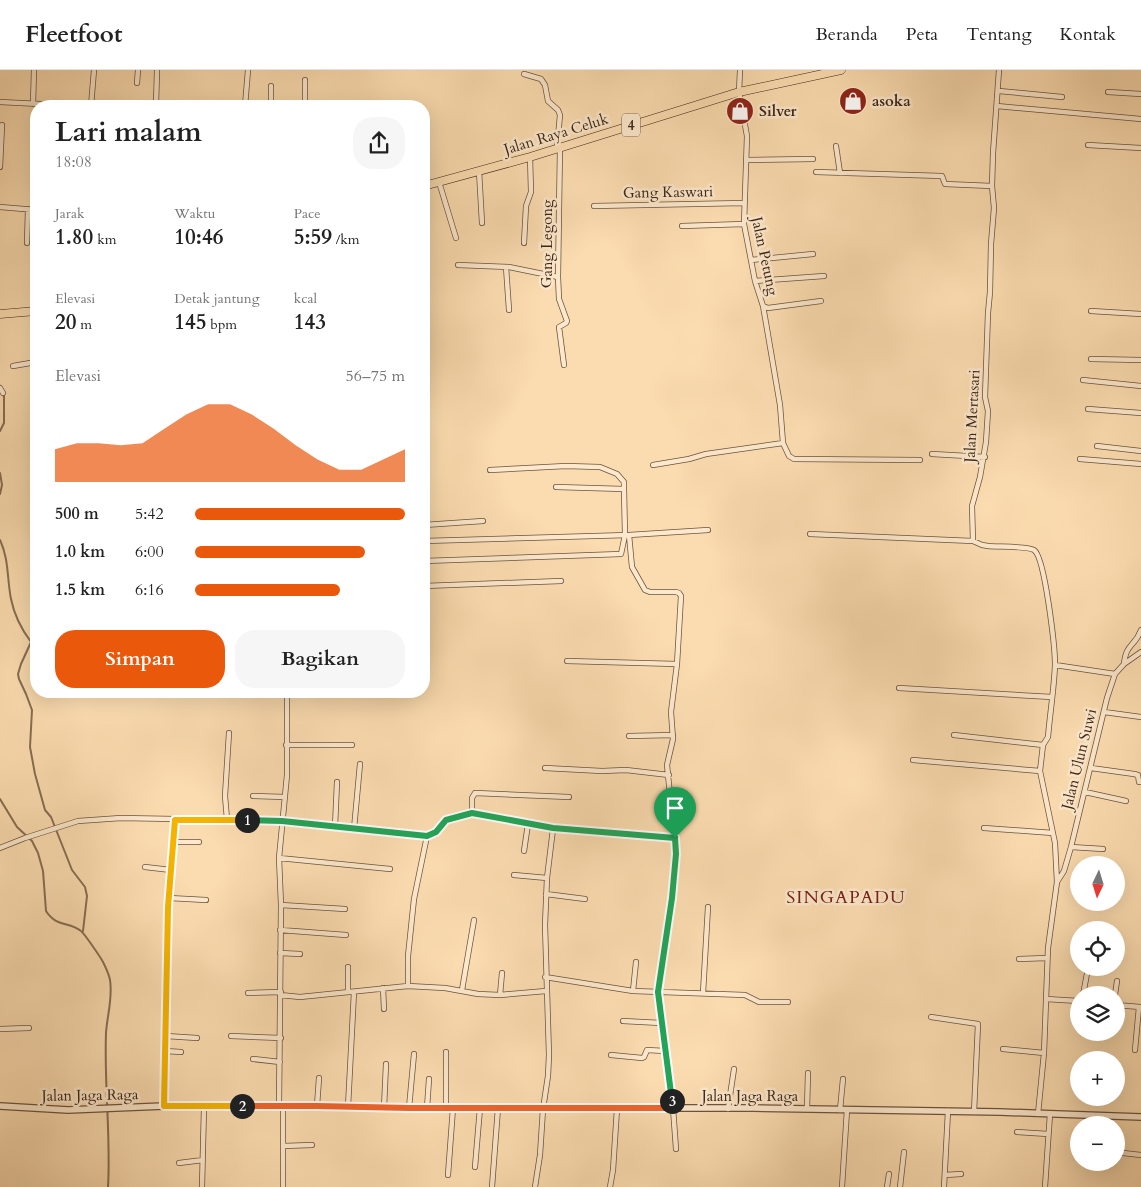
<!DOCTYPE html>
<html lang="id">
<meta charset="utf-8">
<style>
body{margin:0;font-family:Cardo,serif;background:#f6f6f6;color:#222;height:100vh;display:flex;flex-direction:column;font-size:19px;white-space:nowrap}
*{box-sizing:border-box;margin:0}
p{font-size:16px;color:#767676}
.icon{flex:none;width:28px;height:28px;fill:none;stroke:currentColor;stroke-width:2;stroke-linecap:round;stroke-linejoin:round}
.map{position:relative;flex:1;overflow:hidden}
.panel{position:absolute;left:30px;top:30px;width:400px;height:598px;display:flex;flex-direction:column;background:#fff;border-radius:20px;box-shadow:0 5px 20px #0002}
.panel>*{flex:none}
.needle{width:32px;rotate:184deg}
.fabs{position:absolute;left:1070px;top:786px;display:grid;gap:10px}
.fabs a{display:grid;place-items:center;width:55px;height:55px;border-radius:50%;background:#fff;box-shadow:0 5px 20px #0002;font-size:25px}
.pin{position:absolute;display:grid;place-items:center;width:42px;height:42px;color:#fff;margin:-51px -21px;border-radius:50% 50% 50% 0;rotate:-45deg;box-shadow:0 0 5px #0007}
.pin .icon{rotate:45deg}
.km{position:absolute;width:25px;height:25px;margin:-12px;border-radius:50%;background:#222;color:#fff;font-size:14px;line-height:25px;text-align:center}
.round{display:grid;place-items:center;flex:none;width:52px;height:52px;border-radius:20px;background:#f6f6f6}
.headline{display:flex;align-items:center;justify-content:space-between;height:85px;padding:0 25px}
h1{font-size:28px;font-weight:800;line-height:38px}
.figures{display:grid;grid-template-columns:repeat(3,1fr);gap:8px;height:85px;padding:5px 25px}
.figures div{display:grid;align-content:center}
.figures b{font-size:21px;font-weight:800}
.figures small{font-size:14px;font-weight:400}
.figures p{font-size:14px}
.chart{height:140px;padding:10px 25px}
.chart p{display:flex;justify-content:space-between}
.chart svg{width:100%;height:90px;margin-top:5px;fill:#ea580c;opacity:.7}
.cta{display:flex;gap:10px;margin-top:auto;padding:10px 25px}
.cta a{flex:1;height:58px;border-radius:20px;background:#ea580c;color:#fff;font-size:20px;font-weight:800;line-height:58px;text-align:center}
.cta a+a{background:#f6f6f6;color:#222}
ul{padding:0 25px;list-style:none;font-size:16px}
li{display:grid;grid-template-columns:80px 60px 1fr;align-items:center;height:38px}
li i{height:12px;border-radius:6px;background:#ea580c}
header{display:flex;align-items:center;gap:30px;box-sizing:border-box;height:70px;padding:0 25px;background:#fff;border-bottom:1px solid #e0e0e0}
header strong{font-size:24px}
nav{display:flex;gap:28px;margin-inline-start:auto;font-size:18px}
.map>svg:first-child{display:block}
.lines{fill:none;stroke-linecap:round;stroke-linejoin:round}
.stream{stroke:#886e54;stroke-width:2}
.minor-casing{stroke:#6c533d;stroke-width:6}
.tertiary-casing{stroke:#6c533d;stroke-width:8}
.trunk-casing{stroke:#3d2517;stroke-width:9}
.minor{stroke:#fce8cc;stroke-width:4.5}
.tertiary{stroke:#fce8cc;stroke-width:5.5}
.trunk{stroke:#fbdcb0;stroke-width:8}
.split-1-casing{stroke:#fff;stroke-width:10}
.split-2-casing{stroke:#fff;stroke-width:10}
.split-3-casing{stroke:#fff;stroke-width:10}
.split-4-casing{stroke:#fff;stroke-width:10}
.split-1{stroke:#22a559;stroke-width:6}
.split-2{stroke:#f5b400;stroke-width:6}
.split-3{stroke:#f0652b;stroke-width:6}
.split-4{stroke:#22a559;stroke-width:6}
.labels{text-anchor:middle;stroke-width:5;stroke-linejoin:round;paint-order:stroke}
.shield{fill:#fce8cc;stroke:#76604d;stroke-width:1}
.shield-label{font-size:14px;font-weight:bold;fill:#3d2517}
.poi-label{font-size:15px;font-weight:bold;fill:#3d2517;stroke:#fce8cc;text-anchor:start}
.street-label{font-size:15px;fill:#3d2517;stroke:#fce8cc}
.quarter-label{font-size:18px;letter-spacing:1px;fill:#7a1f14;stroke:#fce8cc}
</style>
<header>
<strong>Fleetfoot</strong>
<nav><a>Beranda</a><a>Peta</a><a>Tentang</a><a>Kontak</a></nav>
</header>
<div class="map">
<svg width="1141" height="1117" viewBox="0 0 1141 1117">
<rect width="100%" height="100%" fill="#fbdcb0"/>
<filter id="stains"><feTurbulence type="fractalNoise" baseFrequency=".004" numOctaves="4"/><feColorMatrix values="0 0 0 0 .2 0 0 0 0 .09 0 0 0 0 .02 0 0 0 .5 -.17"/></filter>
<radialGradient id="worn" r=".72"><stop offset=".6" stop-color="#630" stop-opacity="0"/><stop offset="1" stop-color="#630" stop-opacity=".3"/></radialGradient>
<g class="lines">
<path class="stream" d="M0 361 4 353V324
M0 403 2 415 0 424
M0 470C9 489 7 509 11 529 14 544 22 560 31 572L21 594 18 604 19 609 26 624 32 640 30 677 35 704 45 740 51 747 72 800 85 817 87 826 83 861
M0 729 17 757 32 771 38 783 43 801 46 841C57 858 69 851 81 861 84 863 101 888 103 892 106 898 109 904 110 910 113 928 107 946 106 963 104 1015 111 1066 108 1117"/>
<g class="minor-casing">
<path id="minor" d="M740 0 739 22 747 66 744 154 755 211 763 236 766 253 780 335 783 373 789 386 794 389 920 390
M524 4 541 9 545 15 548 31 558 40 560 45 557 78
M137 13 138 0
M999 21 1062 27
M1108 22 1141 24
M0 32 80 36
M376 33V36
M33 34 34 0
M91 36 94 0
M156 36 157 0
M245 36 248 0
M271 36V16
M305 36V10
M997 36 1141 49
M1088 75 1141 78
M836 76 840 103
M560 77 558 207 559 229 567 251 566 253 559 257 564 295
M747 90 813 89
M0 97 2 55
M479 101 482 153
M816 102 942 106 945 114 992 116
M439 112 456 168
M594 136 744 133
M0 137 36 140
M682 156 744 154
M27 173 28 139
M524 173 526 136 531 122 530 87
M751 190 813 184
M458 195 509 197 558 207
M506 197 509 240
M755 211 824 206
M763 236 768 238 821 231
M1091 241 1141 244
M1091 289 1141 290
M13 296 36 292
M1083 310 1141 316
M0 318 3 323
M1088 339 1141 343
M1097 376 1141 381
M932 384 985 387
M1080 389 1141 394
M653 395 689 389 706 384 783 373
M490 400 566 396 600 397 617 404 624 412V419
M424 455 483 451
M810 464 973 471 982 475 988 476C997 477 1028 476 1034 480 1045 487 1055 578 1055 595 1054 619 1050 643 1048 667L1043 675 1040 701 1055 773 1057 812 1048 878 1044 983 1038 1044
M629 465 632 497 645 520 650 522H676L679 523 681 526 677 594 671 642 673 669 667 695 676 784 672 828 658 922 673 1038 676 1079
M424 471 629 465 708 460
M973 471 972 436 980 407 986 372 988 341 985 327 988 243 990 222 991 174 994 138 992 116 993 83 999 0
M424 491 621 484 625 465 624 419 556 417
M424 516 561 511
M567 591 677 594
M1124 594C1126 573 1135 577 1141 560
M1055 595 1115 604
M899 618 1052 627
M1104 642 1141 647
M954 665 1043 675
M629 666 673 665
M286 675H352
M913 690 1040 701
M545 698 602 701 626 700 669 705
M1091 698 1134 704 1138 705 1139 712H1141
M1085 722 1126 731
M253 726 285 727
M472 743V728L475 723 569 727
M227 749 225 726 229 663
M335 757 337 712
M984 758 1053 763
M354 759 360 694
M174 772H199
M1071 777 1103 779
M0 778 25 768 78 751 121 748 282 751 427 766 436 762 446 751 472 743 553 759 675 768
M524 781 528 754
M279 788 390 799
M145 797 171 800
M514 805 547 808
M1057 812 1064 801 1071 777 1107 628 1115 604 1124 594 1141 582
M546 824 585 829
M169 828 206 830
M281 835 345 839
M280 860 346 865
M280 883 300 884
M1019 889 1047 888
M348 897V922
M545 907 633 921 745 925 759 932H788
M408 916V886L414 829 427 766
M383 918 384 939
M462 920 474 850
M633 921 636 892
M248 923 281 922
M703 923 708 837
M280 925 300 927 408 916 445 918 478 924 500 925 546 921
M500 925 502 903
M1083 925 1088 898
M1115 925 1117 911
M1046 929 1079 931
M1116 935 1140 937
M931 947 978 954 974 1042
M623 951 661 953
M0 959 29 958
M166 966 197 968
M231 966 281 968
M1003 979 1044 983
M1135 980 1139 937
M165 981 181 982
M446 982V1038
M611 985 642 988 644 987 647 980 665 981
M253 989 280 992
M164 1036 168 837 175 750
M279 1036 281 835 279 788 287 705V621
M283 1036V1117
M317 1036 319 1008
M348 1037 354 922
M384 1038 386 994
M409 1038 414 984
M427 1038 429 1009
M728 1039 734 999
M807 1039 808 1003
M840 1040 843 1009
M1017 1062 1048 1064
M283 1076 312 1075
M1123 1083 1141 1085
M179 1093 203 1090
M475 1097 480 1038
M448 1105 453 1038
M945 1105 961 1104
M202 1117 204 1037
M492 1117 498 1038
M535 1117 540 1085 543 1039 548 1006 549 985 545 855 547 808 553 759
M610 1117 613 1100 617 1039
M842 1117 847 1040
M887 1117 889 1104
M900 1117 904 1082
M944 1117 948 1041
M1045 1117 1050 1044"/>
</g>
<g class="tertiary-casing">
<path id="tertiary" d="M0 1036 68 1040 164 1036H317L409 1038H754L1000 1042 1141 1047"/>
</g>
<g class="trunk-casing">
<path id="trunk" d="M424 116 530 87 739 22 841 0
M0 244 36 241"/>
</g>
<use href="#minor" class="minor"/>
<use href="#tertiary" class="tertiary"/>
<use href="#trunk" class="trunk"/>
</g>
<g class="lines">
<g class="split-1-casing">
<path id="split-1" d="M247 750 282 751 427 766 436 762 446 750 472 743 553 758 675 768"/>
</g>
<g class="split-2-casing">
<path id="split-2" d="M242 1036H164L168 837 175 750H247"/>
</g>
<g class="split-3-casing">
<path id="split-3" d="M242 1036H317L409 1038H673L672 1031"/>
</g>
<g class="split-4-casing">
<path id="split-4" d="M672 1031 658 922 672 828 676 784 675 768"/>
</g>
<use href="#split-1" class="split-1"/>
<use href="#split-2" class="split-2"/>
<use href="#split-3" class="split-3"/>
<use href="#split-4" class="split-4"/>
</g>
<defs>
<g id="shop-disc" transform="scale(1.4375)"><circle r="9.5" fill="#8f2418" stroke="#fce8cc"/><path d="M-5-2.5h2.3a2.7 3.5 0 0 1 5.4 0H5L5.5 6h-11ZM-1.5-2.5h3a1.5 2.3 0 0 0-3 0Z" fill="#fff"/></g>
</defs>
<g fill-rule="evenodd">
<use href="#shop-disc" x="853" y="31"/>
<use href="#shop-disc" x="740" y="41"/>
</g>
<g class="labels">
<rect class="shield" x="622" y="43.5" width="18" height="23" rx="4"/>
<g class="shield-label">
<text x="631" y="60">4</text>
</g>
<g class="poi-label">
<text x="872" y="36">asoka</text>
<text x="759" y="46">Silver</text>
</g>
<g class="street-label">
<text transform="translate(556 64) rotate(-17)" y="5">Jalan Raya Celuk</text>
<text transform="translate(668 122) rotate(-1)" y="5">Gang Kaswari</text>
<text transform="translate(547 174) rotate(-90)" y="5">Gang Legong</text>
<text transform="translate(765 186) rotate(78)" y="5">Jalan Petung</text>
<text transform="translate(972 346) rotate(-87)" y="5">Jalan Mertasari</text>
<text transform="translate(1079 689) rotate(-76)" y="5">Jalan Ulun Suwi</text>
<text transform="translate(90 1025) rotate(-1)" y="5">Jalan Jaga Raga</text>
<text x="750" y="1031">Jalan Jaga Raga</text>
</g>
<g class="quarter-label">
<text x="846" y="833">SINGAPADU</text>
</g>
</g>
<rect width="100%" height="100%" filter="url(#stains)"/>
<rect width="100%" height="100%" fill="url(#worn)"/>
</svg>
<div class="fabs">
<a><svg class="needle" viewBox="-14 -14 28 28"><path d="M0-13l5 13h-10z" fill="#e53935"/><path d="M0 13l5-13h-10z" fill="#767676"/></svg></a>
<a><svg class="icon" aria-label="locate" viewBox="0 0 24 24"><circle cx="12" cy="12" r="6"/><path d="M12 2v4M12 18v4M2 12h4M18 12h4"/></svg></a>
<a><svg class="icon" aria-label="layers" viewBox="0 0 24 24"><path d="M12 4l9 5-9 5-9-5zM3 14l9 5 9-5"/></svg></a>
<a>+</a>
<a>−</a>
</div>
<div class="pin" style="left:675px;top:768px;background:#1e9e55"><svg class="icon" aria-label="arrive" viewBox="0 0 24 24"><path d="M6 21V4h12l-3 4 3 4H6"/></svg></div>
<b class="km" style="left:247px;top:750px">1</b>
<b class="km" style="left:242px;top:1036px">2</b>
<b class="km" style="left:672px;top:1031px">3</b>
<section class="panel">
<div class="headline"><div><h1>Lari malam</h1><p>18:08</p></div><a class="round"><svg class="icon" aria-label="share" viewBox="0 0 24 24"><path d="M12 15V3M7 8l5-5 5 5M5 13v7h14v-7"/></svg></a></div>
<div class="figures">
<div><p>Jarak</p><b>1.80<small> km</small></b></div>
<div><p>Waktu</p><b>10:46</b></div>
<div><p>Pace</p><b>5:59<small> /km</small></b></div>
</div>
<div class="figures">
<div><p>Elevasi</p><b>20<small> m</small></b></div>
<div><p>Detak jantung</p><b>145<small> bpm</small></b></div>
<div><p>kcal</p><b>143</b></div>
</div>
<div class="chart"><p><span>Elevasi</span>56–75 m</p>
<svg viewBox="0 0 160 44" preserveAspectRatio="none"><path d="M0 44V28L10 25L20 25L30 26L40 25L50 18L60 11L70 6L80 6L90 11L100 18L110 26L120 33L130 38L140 38L150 33L160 28V44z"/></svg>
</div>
<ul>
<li><b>500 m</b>5:42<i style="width:100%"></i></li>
<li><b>1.0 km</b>6:00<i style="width:81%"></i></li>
<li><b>1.5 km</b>6:16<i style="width:69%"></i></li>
</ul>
<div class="cta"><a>Simpan</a><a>Bagikan</a></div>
</section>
</div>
